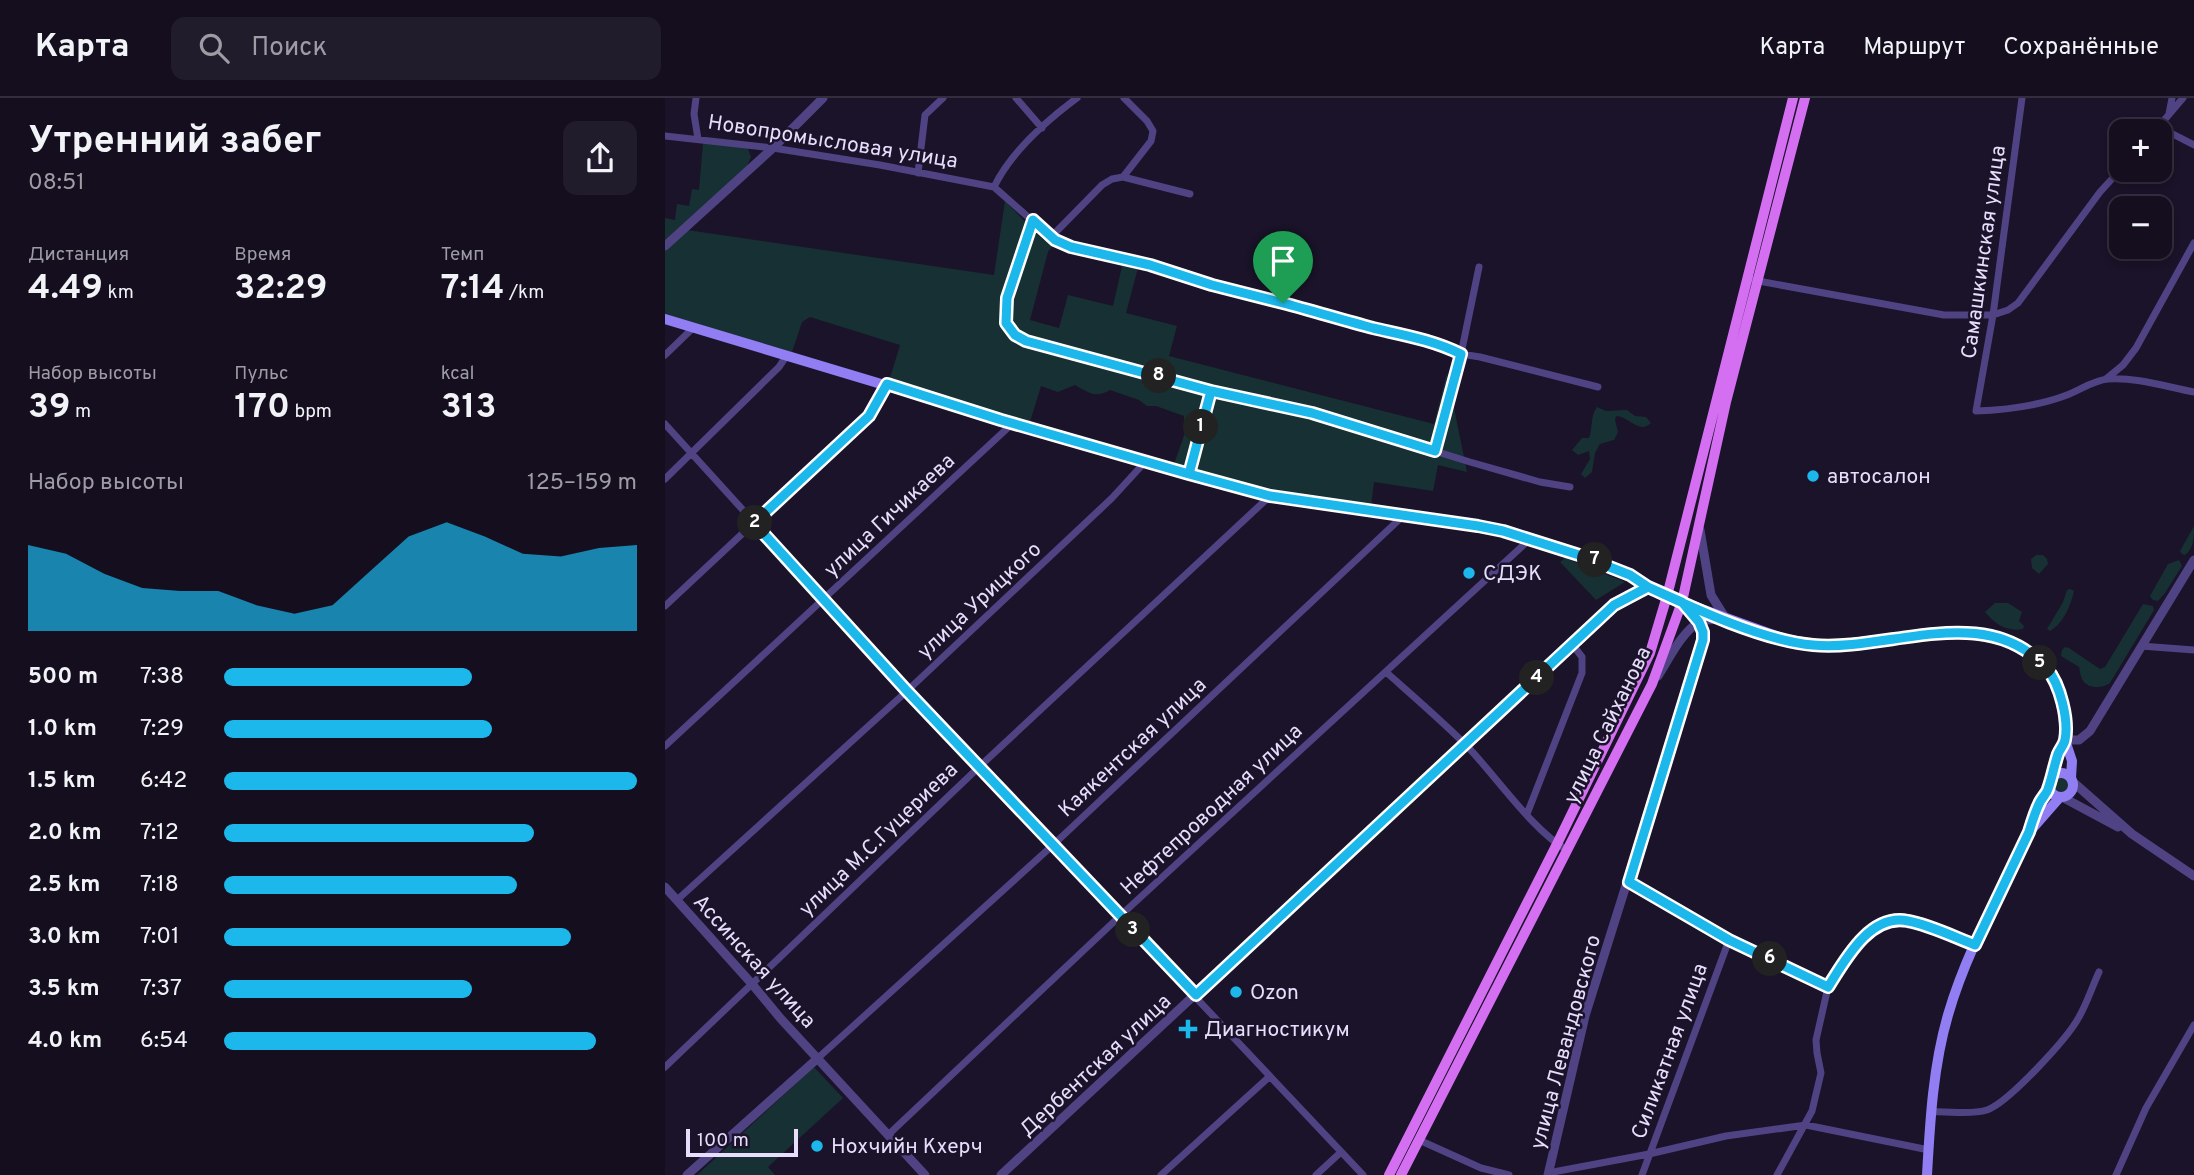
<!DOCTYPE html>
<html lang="ru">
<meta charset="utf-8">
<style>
body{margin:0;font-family:Overpass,sans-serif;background:#211c2c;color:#f1f3f6;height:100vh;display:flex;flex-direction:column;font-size:26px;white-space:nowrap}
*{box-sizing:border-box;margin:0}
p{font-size:23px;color:#9d9ca4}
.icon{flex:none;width:38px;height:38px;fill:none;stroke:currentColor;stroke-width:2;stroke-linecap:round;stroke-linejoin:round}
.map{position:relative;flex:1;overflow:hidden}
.side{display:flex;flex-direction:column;background:#140e1f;width:665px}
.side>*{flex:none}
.buttons{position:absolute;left:1444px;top:21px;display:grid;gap:14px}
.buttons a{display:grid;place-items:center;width:63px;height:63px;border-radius:14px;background:#140e1f;box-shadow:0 4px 10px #0003,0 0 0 2px #332e3d;font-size:35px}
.scale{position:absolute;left:21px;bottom:18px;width:112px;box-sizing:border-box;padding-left:7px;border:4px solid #e6defc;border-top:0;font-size:19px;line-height:24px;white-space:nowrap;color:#e6defc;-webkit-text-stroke:5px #1a1329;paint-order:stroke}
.pin{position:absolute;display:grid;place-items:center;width:60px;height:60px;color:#fff;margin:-72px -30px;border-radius:50% 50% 50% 0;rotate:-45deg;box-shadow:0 0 7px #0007}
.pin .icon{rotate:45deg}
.km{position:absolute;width:35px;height:35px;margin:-18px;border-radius:50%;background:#222;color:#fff;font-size:19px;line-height:35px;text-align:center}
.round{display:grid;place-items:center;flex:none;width:74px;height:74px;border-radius:14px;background:#211c2c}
.headline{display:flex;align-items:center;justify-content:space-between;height:119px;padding:0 28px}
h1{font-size:38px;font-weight:700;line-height:52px}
.metrics{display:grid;grid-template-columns:repeat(3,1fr);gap:10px;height:119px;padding:7px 28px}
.metrics div{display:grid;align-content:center}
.metrics b{font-size:35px;font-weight:700}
.metrics small{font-size:19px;font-weight:400}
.metrics p{font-size:19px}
.chart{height:196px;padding:14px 28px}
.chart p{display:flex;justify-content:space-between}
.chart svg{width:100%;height:126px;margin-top:7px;fill:#1cb7eb;opacity:.7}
ul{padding:0 28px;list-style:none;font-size:23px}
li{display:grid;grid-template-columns:112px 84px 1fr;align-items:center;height:52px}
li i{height:18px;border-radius:9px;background:#1cb7eb}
header{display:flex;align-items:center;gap:42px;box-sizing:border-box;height:98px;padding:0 35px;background:#140e1f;border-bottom:2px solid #332e3d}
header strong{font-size:33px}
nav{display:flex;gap:38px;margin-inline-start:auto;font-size:24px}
.search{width:490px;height:63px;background:#211c2c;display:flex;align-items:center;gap:18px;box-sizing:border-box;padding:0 24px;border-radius:14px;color:#9d9ca4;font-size:26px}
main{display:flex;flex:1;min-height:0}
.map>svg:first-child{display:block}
.green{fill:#173033}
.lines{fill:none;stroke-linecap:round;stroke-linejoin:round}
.minor{stroke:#4f4384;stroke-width:7}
.tertiary{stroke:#4f4384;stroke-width:9}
.secondary{stroke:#927ef3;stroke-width:10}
.primary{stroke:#d56ff2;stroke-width:10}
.route-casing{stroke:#fff;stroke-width:14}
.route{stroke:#1cb7eb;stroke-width:9}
.poi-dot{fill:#1cb7eb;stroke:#1a1329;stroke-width:2.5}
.labels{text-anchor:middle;stroke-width:5;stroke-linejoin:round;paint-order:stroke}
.street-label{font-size:21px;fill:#e6defc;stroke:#1a1329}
.poi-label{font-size:21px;fill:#e6defc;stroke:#1a1329;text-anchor:start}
</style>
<header>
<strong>Карта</strong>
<div class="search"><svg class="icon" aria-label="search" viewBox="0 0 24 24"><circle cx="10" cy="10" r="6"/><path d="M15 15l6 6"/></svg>Поиск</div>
<nav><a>Карта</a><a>Маршрут</a><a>Сохранённые</a></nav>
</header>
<main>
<section class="side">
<div class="headline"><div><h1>Утренний забег</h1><p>08:51</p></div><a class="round"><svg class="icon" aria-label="share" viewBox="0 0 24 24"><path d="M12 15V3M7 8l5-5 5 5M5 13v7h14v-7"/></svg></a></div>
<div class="metrics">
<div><p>Дистанция</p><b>4.49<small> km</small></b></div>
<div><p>Время</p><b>32:29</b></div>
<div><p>Темп</p><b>7:14<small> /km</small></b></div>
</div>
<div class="metrics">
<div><p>Набор высоты</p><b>39<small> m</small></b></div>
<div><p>Пульс</p><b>170<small> bpm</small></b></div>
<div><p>kcal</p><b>313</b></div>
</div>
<div class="chart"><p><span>Набор высоты</span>125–159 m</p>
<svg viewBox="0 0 160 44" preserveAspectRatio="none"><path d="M0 44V14L10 17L20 24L30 29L40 30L50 30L60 35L70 38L80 35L90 23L100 11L110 6L120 11L130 17L140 18L150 15L160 14V44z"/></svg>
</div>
<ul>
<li><b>500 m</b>7:38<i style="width:60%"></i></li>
<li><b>1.0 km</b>7:29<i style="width:65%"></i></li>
<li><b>1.5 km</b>6:42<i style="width:100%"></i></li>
<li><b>2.0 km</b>7:12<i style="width:75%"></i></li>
<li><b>2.5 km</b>7:18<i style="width:71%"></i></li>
<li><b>3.0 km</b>7:01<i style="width:84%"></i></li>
<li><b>3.5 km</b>7:37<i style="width:60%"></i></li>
<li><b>4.0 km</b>6:54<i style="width:90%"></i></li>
</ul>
</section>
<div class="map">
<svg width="1529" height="1077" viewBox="0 0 1529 1077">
<rect width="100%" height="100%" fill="#1a1329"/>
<path class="green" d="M38 45 80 49 83 51 86 59 82 68 0 142V120L10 122 12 106 24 108 27 91 34 92Z
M340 103 377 141 388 147 383 154 365 222 394 230 403 197 448 208 457 168 473 170 461 215 512 228 504 258 769 326 782 275 802 374 773 367 768 393 709 384 706 409 604 393 509 366 522 329 519 327V318L491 308H482L474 302 445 292C430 301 423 294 410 287L393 294 376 288 365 324 224 283 235 247 145 219 137 224 127 254 0 216V153L22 132 329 177Z
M932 309 941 313 962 312 970 318 981 319 986 325C974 337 964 318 951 318L950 322 953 334 949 342 935 346 930 355 927 374 920 380 916 376 925 361 924 353 913 357 907 352 917 340H924C928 330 925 318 932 309Z
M1529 428C1529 440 1529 450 1520 457L1517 456 1515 453Z
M1371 457H1378L1382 461 1383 466 1374 476 1367 470 1366 461Z
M900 460 960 484 931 502 895 464Z
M1514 462 1517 468 1500 495 1493 503 1488 502 1485 498 1503 466Z
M1405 491 1409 493C1406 507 1398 526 1385 533L1382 531 1398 504 1402 492Z
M1330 505H1343L1357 514 1354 523 1359 528 1358 531C1341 534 1330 526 1320 514Z
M1478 506 1488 508 1489 512 1445 585C1437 591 1422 591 1417 581 1415 577 1415 573 1414 569L1396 558 1397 552 1400 549 1404 550 1435 571 1440 569Z
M1388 686a8 8 0 1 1 16 0a8 8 0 1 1-16 0Z
M149 969 178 1000 103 1069 110 1077H32Z"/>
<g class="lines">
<path class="minor" d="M31 0 29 16 33 41
M351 0 377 30
M1357 0 1328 217 1311 313C1342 312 1373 308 1402 297 1415 292 1429 282 1443 281 1471 279 1502 289 1529 294
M1504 16 1507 0
M1494 29 1529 47
M1490 33 1518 0
M0 38 108 50 215 67 329 89 386 139 406 149 485 167 547 187 779 247 796 256 770 353
M253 75 260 17 278 0
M458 79 486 43 488 33 482 23 459 0
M329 89C346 54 381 23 412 0
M368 122 341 212C341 226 343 234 356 241L546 293 647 315 805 364 875 384 905 389
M386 139 437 87 447 81 458 79 525 96
M814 169 796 256 815 259 933 289
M1088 182 1279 217H1328L1343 212 1353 205 1435 94 1456 71
M0 257 29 229
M1441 281 1458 267 1471 250 1529 145
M0 326 242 593 698 1077
M524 376 546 293
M0 381 114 269 122 257
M0 508 203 318 222 286
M1476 548 1529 552
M721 574C748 598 776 622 801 647 830 677 868 733 902 752
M0 648 348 325
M862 716 917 575V559L907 546
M963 784 1064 842 1163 889
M12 802 242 593 447 400 480 364
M153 960 388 747 739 417
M0 969 314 669 605 398
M1267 1014C1284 1013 1306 1017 1322 1012 1343 1005 1403 940 1414 919 1422 905 1427 889 1434 874
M223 1037 455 818 865 441
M754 1042 816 1070 844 1077
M883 1075 984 1056 1061 1038 1141 1027 1264 1052
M496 1077 605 978
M651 1077 676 1054
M977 1077 1064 842
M1112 1077 1147 1013 1156 975 1152 955 1151 942 1163 889 1203 834 1219 825 1243 823 1310 847
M1451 1077 1481 1010 1529 927"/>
<path class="tertiary" d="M0 148 108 50 158 0
M1035 432 1046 497 1061 521
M993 578C1004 561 1016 535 1034 524 1042 520 1052 522 1062 522
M1400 642H1414L1425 633 1529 462
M1408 684 1467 736 1529 778
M1397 699 1453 729
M0 789 87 886 116 921 260 1077
M22 1077 153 960
M336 1077 949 507 983 489
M883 1077 920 918 1038 542C1039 526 1028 516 1017 504"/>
<path class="secondary" d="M0 221 336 322 605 398 838 433 937 465 1017 504 1120 541 1161 548 1281 534 1333 540 1353 548 1368 558 1387 577 1392 587 1398 614 1400 642 1394 655 1389 676
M1400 642 1407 663 1406 680
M1384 687a12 12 0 1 1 24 0a12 12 0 1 1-24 0Z
M1367 731 1395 699
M1262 1077C1265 1024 1268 968 1283 917 1301 854 1336 793 1364 734L1369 718 1384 691"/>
<path class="primary" d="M724 1077 892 746 985 555 1002 498 1128 0
M736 1077 987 586 1017 504 1061 304 1140 0"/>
</g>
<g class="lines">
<g class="route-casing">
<path id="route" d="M618 205C648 213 678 222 708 230 738 237 768 242 796 256L770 353 647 315 546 293 524 376 336 322 222 286 204 318 89 425 242 593 531 897 949 507 983 489C1028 510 1099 543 1148 547 1224 554 1321 502 1382 571 1395 586 1404 622 1400 642 1399 647 1395 651 1393 656 1389 668 1387 680 1383 691 1382 695 1377 700 1375 704 1370 714 1367 724 1364 734L1310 847C1289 839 1265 827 1243 823 1205 815 1180 862 1163 889L1064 842 964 784 1038 542V534L1034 524 1017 504 983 489 965 477 914 457 838 433 813 428 605 398 524 376 546 293 361 243 350 237 341 225 342 200 368 122 390 142 406 149 485 167 547 187 618 205"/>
</g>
<use href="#route" class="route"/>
</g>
<g class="poi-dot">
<circle cx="1148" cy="378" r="7"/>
<circle cx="804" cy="475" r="7"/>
<circle cx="571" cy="894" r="7"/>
<path d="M519.5 920.5h7v7h7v7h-7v7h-7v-7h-7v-7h7z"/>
<circle cx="152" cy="1048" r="7"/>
</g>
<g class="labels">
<g class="street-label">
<text transform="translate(168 43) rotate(9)" y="7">Новопромысловая улица</text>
<text transform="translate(1318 154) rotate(-82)" y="7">Самашкинская улица</text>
<text transform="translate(224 417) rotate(-43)" y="7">улица Гичикаева</text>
<text transform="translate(314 502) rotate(-43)" y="7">улица Урицкого</text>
<text transform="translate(942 627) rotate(-64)" y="7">улица Сайханова</text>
<text transform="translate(467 649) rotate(-43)" y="7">Каякентская улица</text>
<text transform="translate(546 711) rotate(-43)" y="7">Нефтепроводная улица</text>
<text transform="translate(213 741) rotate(-44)" y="7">улица М.С.Гуцериева</text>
<text transform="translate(90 863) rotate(48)" y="7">Ассинская улица</text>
<text transform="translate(900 944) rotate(-75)" y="7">улица Левандовского</text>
<text transform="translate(1004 953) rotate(-70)" y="7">Силикатная улица</text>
<text transform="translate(430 967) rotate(-43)" y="7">Дербентская улица</text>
</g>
<g class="poi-label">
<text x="1162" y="385">автосалон</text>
<text x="818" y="482">СДЭК</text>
<text x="585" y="901">Ozon</text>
<text x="539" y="938">Диагностикум</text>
<text x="166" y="1055">Нохчийн Кхерч</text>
</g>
</g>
</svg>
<div class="buttons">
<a>+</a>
<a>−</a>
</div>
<div class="scale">100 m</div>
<div class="pin" style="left:618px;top:205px;background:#1e9e55"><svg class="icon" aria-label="arrive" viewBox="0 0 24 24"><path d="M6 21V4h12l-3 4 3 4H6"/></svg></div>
<b class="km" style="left:536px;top:329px">1</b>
<b class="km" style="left:90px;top:425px">2</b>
<b class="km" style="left:468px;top:832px">3</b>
<b class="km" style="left:872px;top:580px">4</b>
<b class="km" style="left:1375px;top:565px">5</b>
<b class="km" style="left:1105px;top:861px">6</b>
<b class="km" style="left:930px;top:462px">7</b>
<b class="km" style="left:494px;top:278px">8</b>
</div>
</main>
